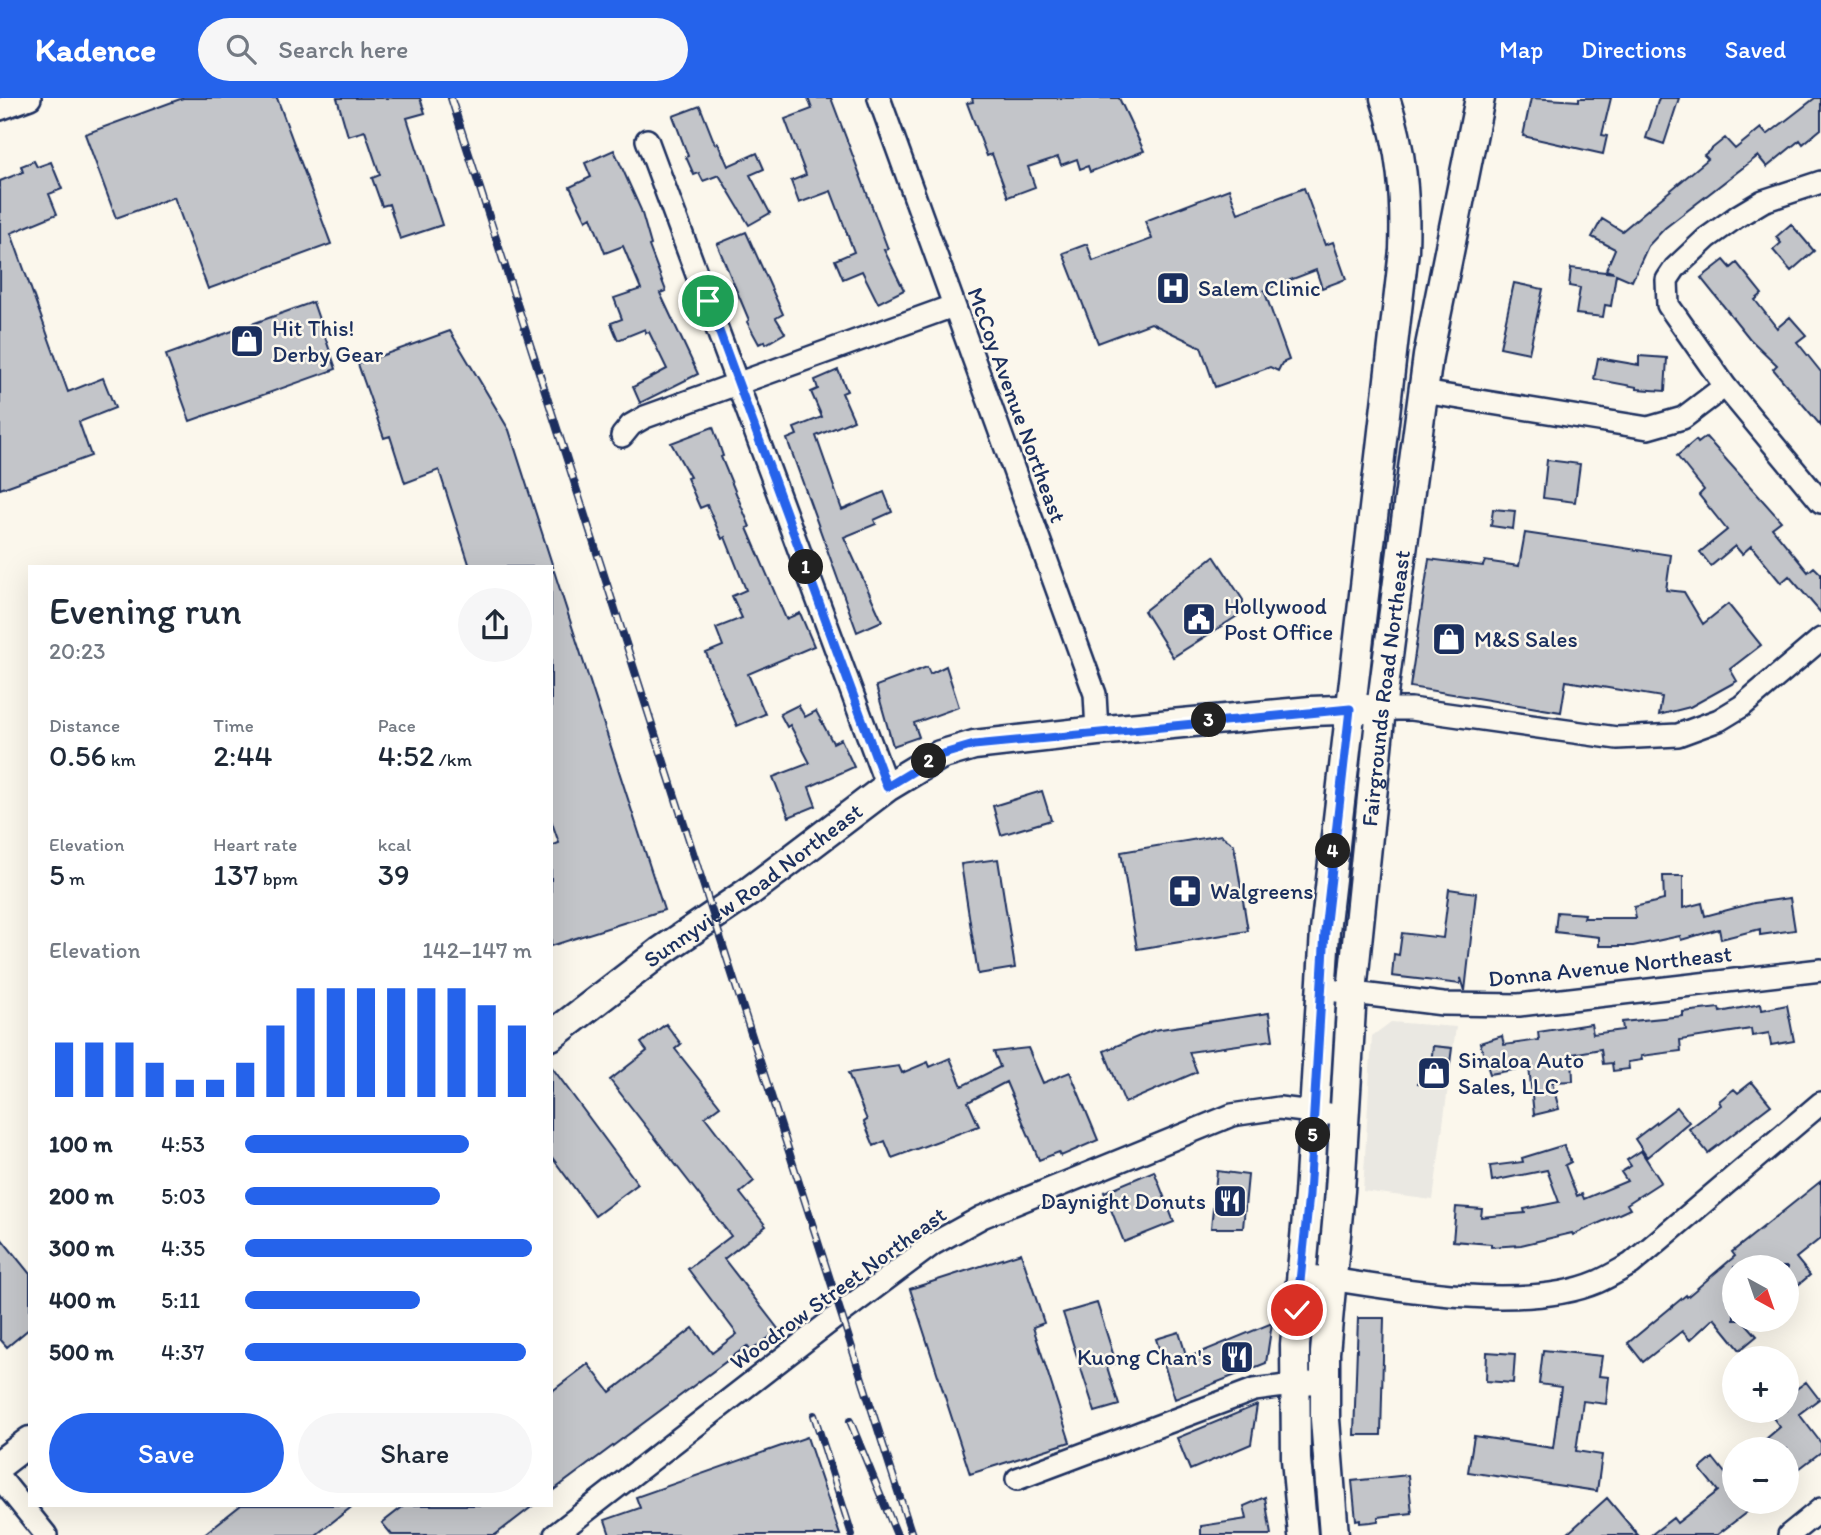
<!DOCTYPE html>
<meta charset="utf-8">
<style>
body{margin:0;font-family:Itim,sans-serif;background:#f6f6f7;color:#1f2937;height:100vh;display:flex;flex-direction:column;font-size:26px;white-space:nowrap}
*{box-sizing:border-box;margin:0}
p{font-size:23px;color:#747a83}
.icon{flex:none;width:38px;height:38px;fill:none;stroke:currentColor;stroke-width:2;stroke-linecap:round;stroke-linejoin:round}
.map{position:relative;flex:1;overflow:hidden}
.drawer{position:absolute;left:28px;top:467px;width:525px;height:942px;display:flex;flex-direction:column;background:#fff;border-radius:0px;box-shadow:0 7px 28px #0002}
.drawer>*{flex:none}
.needle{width:46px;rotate:140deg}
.buttons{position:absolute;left:1722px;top:1157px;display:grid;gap:14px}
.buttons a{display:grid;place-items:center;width:77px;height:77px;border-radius:50%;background:#fff;box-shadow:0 7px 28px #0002;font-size:35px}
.pin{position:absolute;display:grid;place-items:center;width:60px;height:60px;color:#fff;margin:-30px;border:4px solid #fff;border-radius:50%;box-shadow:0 2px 7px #0007}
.km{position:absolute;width:35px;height:35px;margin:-18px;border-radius:50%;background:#222;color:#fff;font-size:19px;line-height:35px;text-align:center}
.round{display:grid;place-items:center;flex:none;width:74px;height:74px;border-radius:37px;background:#f6f6f7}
.head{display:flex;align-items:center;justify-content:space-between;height:119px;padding:0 21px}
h1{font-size:38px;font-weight:600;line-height:52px}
.stats{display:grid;grid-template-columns:repeat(3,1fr);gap:10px;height:119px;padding:7px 21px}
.stats div{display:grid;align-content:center}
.stats b{font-size:30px;font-weight:600}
.stats small{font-size:19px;font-weight:400}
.stats p{font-size:19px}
.chart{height:196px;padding:14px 21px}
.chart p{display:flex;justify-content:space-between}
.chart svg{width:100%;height:126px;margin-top:7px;stroke:#2563eb;stroke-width:6}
.button{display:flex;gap:14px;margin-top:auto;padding:14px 21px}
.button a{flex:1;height:80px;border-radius:42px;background:#2563eb;color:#fff;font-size:28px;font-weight:600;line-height:80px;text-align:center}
.button a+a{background:#f6f6f7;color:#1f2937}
ul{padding:0 21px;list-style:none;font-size:23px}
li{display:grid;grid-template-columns:112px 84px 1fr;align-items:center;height:52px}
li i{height:18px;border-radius:9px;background:#2563eb}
header{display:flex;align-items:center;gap:42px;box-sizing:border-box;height:98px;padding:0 35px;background:#2563eb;color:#fff}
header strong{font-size:33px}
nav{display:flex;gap:38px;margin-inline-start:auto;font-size:24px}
.search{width:490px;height:63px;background:#f6f6f7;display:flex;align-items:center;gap:18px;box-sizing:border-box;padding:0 24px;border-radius:38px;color:#747a83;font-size:26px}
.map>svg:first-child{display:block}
.built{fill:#eae8e2}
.building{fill:#c3c5c9;stroke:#1b2f5e;stroke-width:2}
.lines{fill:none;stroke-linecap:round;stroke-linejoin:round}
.minor-casing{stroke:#1b2f5e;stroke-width:26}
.major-casing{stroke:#1b2f5e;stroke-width:33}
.minor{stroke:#fbf7ec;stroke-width:21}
.major{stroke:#fbf7ec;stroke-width:28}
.rail-casing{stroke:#1b2f5e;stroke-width:8}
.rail{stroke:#fbf7ec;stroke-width:5;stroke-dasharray:16;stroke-linecap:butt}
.route-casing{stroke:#fff;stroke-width:14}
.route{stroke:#2563eb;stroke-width:9}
.labels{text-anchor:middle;stroke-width:5;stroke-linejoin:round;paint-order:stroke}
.poi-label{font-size:23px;fill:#1b2f5e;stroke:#fbf7ec;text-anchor:start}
.street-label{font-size:23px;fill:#1b2f5e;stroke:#fbf7ec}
</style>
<header>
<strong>Kadence</strong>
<div class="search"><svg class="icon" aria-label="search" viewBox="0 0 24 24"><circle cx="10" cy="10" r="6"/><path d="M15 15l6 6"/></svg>Search here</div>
<nav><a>Map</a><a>Directions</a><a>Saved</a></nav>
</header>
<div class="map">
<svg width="1821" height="1437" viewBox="0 0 1821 1437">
<rect width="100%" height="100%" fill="#fbf7ec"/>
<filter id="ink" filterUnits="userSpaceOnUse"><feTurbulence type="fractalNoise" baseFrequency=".0143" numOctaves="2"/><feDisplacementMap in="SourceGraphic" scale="14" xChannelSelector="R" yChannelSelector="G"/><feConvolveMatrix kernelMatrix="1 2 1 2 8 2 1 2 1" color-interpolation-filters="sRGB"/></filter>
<g filter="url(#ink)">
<path class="built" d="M1391 924 1456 929 1433 1102 1363 1093 1372 938Z"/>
<path class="building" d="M183 0H277L331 146 208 191 174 99 116 120 85 36Z
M337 0H420L425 15 407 20 442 127 400 141 389 106 382 108 372 80 380 77 365 33 348 38Z
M808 0H831L888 151 884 152 904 192 878 205 862 173 843 181 835 162 854 154 831 93 799 105 791 83 806 77 785 21 812 11Z
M972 0H1119L1144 53 1090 74 1088 68 1080 71 1077 61 1061 67 1058 59 1028 69 1035 89 1008 99 992 56 987 58 967 5 973 4Z
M1531 0 1579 3V0H1611L1602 37 1607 38 1603 56 1523 38Z
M1659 0H1679L1664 46 1646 40Z
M1815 0H1821V31L1803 46 1800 42 1767 69 1758 58 1665 130 1648 148 1632 183 1616 176 1611 208 1605 207 1603 219 1576 216 1580 190 1569 188 1571 170 1614 175 1606 172 1615 151 1592 139 1602 121 1622 133 1708 61 1704 57 1725 40 1735 51 1761 30 1767 37Z
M700 8 715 46 718 45 728 68 757 55 764 71 750 77 770 115 749 127 719 77 703 83 699 75 694 77 686 59 688 58 673 18Z
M614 52 641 112 651 147 649 148 666 193 660 195 698 276 640 305 633 289 667 271 649 234 646 235 645 231 618 242 611 225 622 221 614 200 641 191 623 148 605 155 591 119 586 122 570 89 591 79 585 65Z
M34 63 37 69 51 64 62 91 49 96 57 116 11 135 68 294 103 280 115 310 79 324 91 358 0 391V83L23 74 21 68Z
M1304 90 1325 147 1333 144 1346 181 1322 190 1316 172 1264 192 1289 262 1282 265 1278 273 1270 269 1215 289 1201 249 1151 225 1098 245 1063 155 1087 146 1093 163 1152 141 1145 123 1229 91 1238 115Z
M1791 126 1814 153 1791 173 1773 152 1781 145 1776 139Z
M746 134 783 216 776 220 785 235 766 246 765 243 759 246 747 224 749 222 717 146Z
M1724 162 1731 170 1737 165 1762 196 1755 202 1777 230 1790 219 1806 237 1797 244 1821 274V328L1773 271 1777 267 1750 241 1701 180Z
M1514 185 1543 191 1529 255 1500 249Z
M313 204 336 271 190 323 166 257Z
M450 233 509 332 553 469H470L439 372 405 385 390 338 384 340 358 266Z
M1639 258 1667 260 1665 293 1637 291V289L1594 281 1598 260 1639 267Z
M838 272 847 293 842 295 854 322 816 338 842 412 884 394 892 414 874 422 876 426 844 439 882 523 857 534 787 341 797 337 794 330 822 319 811 294 818 291 815 282Z
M713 329 723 358 721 359 750 429 747 430 786 521 800 515 814 548 748 576 765 616 737 628 706 555 723 548 716 530 742 520 732 498 746 492 725 439 722 441 707 407 700 410 687 380 690 379 671 345Z
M1706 339 1781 423 1772 430 1808 474 1814 469 1821 476V515L1789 478 1781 485 1751 448 1742 456 1735 448 1711 468 1700 454 1727 432 1699 397 1704 392 1677 358 1696 342 1698 345Z
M1547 362 1580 366 1575 404 1543 400Z
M1493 411 1515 413 1513 431 1491 428Z
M1525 435 1671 457 1666 492 1684 494 1703 526 1728 506 1761 547 1730 571 1737 583 1690 609 1659 617 1662 599 1566 583 1561 614 1410 589 1429 461 1483 468 1485 463 1519 468Z
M1214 458 1243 502 1242 515 1173 559 1144 513Z
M554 473 664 812 551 848V748L559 745 551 722V474Z
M946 568 959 609 914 625 919 639 893 648 876 588 927 569 930 576Z
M798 607 805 619 816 613 833 645 841 641 854 669 809 689 816 708 789 719 773 679 810 665 790 627 787 629 780 616Z
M1042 693 1051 722 1001 737 993 708Z
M1221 737 1234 747 1248 833 1137 851 1121 754Z
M998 761 1015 870 978 876 961 766Z
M1663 778H1683V810L1702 805 1705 818 1754 805 1790 800 1795 832 1760 837V831L1721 841 1719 831 1681 842 1680 838 1633 848H1599V839L1555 834 1557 814 1585 816 1584 820H1636L1634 809 1664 802Z
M1449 791 1476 795 1465 893 1461 880 1460 886 1392 878 1394 856 1399 857 1402 835 1443 840Z
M1761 906 1762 912 1787 907 1794 943 1771 947 1769 935 1752 938 1751 931 1680 942 1681 953 1641 958 1642 962 1628 964 1629 971 1613 973 1612 965 1603 966 1601 951 1572 956 1573 983 1552 984 1559 1011 1534 1017 1529 969 1490 976 1480 945 1502 938 1504 947 1539 942 1538 934 1591 926 1593 936 1623 932 1622 924 1683 918V914L1719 910 1720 914Z
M1269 915 1273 942 1189 954 1197 974 1125 1005 1104 953 1154 932Z
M666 926 681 946 675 951 720 1008 705 1019 754 1083 740 1095 766 1128 724 1161 779 1232 751 1253 747 1248 551 1394V1294L588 1266 610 1294 693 1230 712 1255 737 1236 688 1171 731 1138 610 982 647 953 641 945Z
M1433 948 1452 950 1447 988 1418 985 1421 964 1431 965Z
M1028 950 1043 985 1070 974 1098 1042 1061 1058 1059 1054 1039 1062 1006 984 968 1004 979 1028 892 1060 885 1043 874 1048 864 1024 867 1022 848 975 899 968 902 975 928 964 930 969 950 960 962 988 1000 969 994 954Z
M551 968 638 1086 595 1118 551 1058Z
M1752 984 1771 1007 1708 1055 1689 1031 1721 1007 1719 1003 1734 991 1738 995Z
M1677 1009 1689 1024 1647 1059 1635 1041Z
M1564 1047 1571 1064 1565 1067 1577 1098 1582 1096 1584 1101 1627 1083 1621 1074 1631 1068 1627 1062 1641 1053 1661 1084 1627 1106 1630 1111 1573 1137 1572 1135 1521 1147 1491 1149V1146L1453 1143 1456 1109 1482 1111 1481 1119 1525 1115 1524 1111 1559 1104 1547 1072 1492 1083 1490 1068 1523 1064 1522 1060Z
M1154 1073 1174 1124 1124 1144 1104 1094Z
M1217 1073 1248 1077 1243 1130H1211Z
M1821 1083V1140L1796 1160 1810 1177 1798 1187 1787 1174V1169H1734V1194L1726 1201 1734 1211V1222H1743L1757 1238 1740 1252 1714 1220 1690 1242 1682 1233 1643 1264 1628 1245 1686 1197 1687 1199 1735 1158 1732 1154Z
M0 1139 30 1176V1230L7 1249 0 1241Z
M1021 1155 1044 1225 1033 1229 1070 1344 970 1376 910 1191Z
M1097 1205 1116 1265 1107 1269 1119 1307 1095 1314 1063 1215Z
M1358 1220H1384L1381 1337H1354Z
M1272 1225 1266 1265 1175 1301 1156 1241 1179 1234 1187 1260Z
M1543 1252 1602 1258 1599 1278 1609 1279 1606 1306 1583 1303 1576 1353 1602 1357 1597 1393 1468 1374 1474 1338 1553 1350 1561 1289 1539 1286Z
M1487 1254 1515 1256 1513 1285 1486 1283Z
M1806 1284 1819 1301 1799 1316 1821 1345V1354L1787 1380V1351H1754L1780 1329 1767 1312H1787V1298Z
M1257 1307 1251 1346 1190 1372 1177 1340Z
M807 1339 840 1437H610L605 1422 640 1410 636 1399Z
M1713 1360 1725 1375 1734 1367V1404H1760L1717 1437H1651L1673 1420 1677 1425 1718 1393 1700 1371Z
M1408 1377 1412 1415 1378 1419V1423L1371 1424 1360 1425V1421L1356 1422 1352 1383Z
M1265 1399 1271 1437H1201V1428L1247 1421 1244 1408Z
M1607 1400 1638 1437H1566Z
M241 1407H354L316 1437H203Z
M405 1407H534L495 1437H392L382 1425Z"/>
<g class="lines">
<g class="minor-casing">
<path id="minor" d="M879 0 1095 596 1097 633
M0 11 30 0
M647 42 887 689
M1725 288 1668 207 1667 182 1675 170 1707 140 1738 118 1763 103 1821 84
M1423 294 1648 330 1683 320 1725 288 1821 404
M622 338 631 327 645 319 953 208
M1381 611H1411L1617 640 1678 637 1719 622 1742 608 1821 541
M1321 891 1443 906 1519 907 1821 872
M1300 1176C1381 1189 1522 1216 1597 1184 1609 1179 1620 1172 1631 1166L1821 1005
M0 1380 46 1437
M1017 1381 1254 1292 1309 1285
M555 1437 841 1215 933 1146 982 1119 1232 1017 1279 1010 1329 1016
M1789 1437 1821 1411"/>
</g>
<g class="major-casing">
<g id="major">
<path id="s1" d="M551 938 660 854 750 793 887 689 940 657 974 647 1097 633 1311 613 1367 611"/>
<path d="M0 1366 30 1343"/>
<path d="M1303 1437 1296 1361 1295 1247 1309 1097 1325 833 1404 152C1406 99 1402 51 1385 0"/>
<path id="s2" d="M1334 1437 1325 1321V1255L1340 1093 1352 894 1381 611 1428 258 1480 0"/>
</g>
</g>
<use href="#minor" class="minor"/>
<use href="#major" class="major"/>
<g class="rail-casing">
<path id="rail" d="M451 0 912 1437
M814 1317 852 1437
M850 1323 897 1437"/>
</g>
<use href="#rail" class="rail"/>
</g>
</g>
<g class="lines" filter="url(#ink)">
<g class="route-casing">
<path id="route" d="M708 203 887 689 940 657 974 647 1350 611 1325 833 1309 1097 1297 1212"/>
</g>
<use href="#route" class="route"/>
</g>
<defs>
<g id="hospital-square" transform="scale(1.75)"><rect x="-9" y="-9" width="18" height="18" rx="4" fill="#1b2f5e" stroke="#fbf7ec"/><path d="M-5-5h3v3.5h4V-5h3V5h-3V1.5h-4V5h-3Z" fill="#fff"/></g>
<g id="shop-square" transform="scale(1.75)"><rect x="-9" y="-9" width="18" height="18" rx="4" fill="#1b2f5e" stroke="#fbf7ec"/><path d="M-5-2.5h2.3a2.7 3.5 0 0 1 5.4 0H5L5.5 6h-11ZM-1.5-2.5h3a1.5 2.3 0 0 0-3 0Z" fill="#fff"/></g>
<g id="civic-square" transform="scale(1.75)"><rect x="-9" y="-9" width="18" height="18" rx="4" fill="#1b2f5e" stroke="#fbf7ec"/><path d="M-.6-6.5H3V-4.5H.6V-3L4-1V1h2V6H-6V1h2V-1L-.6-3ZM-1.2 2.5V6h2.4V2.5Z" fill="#fff"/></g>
<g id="pharmacy-square" transform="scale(1.75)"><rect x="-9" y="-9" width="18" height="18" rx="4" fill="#1b2f5e" stroke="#fbf7ec"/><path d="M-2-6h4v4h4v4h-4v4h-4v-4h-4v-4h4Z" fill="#fff"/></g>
<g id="restaurant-square" transform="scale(1.75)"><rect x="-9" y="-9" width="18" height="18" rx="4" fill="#1b2f5e" stroke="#fbf7ec"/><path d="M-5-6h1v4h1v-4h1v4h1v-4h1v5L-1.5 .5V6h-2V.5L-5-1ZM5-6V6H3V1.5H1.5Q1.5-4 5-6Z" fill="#fff"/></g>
</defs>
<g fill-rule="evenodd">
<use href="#hospital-square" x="1173" y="190"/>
<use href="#shop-square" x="247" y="243"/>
<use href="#civic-square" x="1199" y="521"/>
<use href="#shop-square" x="1449" y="541"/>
<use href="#pharmacy-square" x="1185" y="793"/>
<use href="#shop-square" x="1434" y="975"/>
<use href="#restaurant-square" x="1230" y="1103"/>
<use href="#restaurant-square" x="1237" y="1259"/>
</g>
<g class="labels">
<g class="poi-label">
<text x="1198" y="198">Salem Clinic</text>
<text x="272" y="238">Hit This!<tspan x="272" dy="26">Derby Gear</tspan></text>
<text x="1224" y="516">Hollywood<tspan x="1224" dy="26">Post Office</tspan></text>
<text x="1474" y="549">M&amp;S Sales</text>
<text x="1210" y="801">Walgreens</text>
<text x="1458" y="970">Sinaloa Auto<tspan x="1458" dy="26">Sales, LLC</tspan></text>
<text x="1206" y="1111" text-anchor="end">Daynight Donuts</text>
<text x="1212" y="1267" text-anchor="end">Kuong Chan's</text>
</g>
<g class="street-label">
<text transform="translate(1017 307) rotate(70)" y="8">McCoy Avenue Northeast</text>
<text dy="8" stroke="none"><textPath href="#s2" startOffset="850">Fairgrounds Road Northeast</textPath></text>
<text dy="8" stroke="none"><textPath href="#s1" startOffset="252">Sunnyview Road Northeast</textPath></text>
<text transform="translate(1610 868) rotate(-6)" y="8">Donna Avenue Northeast</text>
<text transform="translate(838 1190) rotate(-36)" y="8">Woodrow Street Northeast</text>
</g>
</g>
</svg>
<div class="buttons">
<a><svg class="needle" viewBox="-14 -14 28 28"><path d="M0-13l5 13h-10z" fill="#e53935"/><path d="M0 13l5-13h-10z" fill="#747a83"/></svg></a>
<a>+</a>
<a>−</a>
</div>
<div class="pin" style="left:708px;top:203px;background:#1e9e55"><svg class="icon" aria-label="arrive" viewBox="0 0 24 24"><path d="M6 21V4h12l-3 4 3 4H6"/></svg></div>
<div class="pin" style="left:1297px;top:1212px;background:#d93025"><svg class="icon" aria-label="check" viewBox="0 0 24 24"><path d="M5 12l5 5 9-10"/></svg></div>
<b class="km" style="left:806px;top:469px">1</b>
<b class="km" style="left:929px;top:663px">2</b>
<b class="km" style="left:1209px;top:622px">3</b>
<b class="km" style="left:1333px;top:753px">4</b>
<b class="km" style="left:1313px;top:1037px">5</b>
<section class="drawer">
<div class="head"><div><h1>Evening run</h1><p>20:23</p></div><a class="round"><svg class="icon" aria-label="share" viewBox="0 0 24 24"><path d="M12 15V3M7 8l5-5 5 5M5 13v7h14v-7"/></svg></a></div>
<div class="stats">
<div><p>Distance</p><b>0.56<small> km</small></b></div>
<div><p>Time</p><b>2:44</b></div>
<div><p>Pace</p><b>4:52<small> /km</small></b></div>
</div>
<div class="stats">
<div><p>Elevation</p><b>5<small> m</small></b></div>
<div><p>Heart rate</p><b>137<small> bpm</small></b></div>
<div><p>kcal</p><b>39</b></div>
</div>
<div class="chart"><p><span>Elevation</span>142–147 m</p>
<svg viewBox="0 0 160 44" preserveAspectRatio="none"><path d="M5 44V25M15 44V25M25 44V25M35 44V32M45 44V38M55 44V38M65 44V32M75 44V19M85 44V6M95 44V6M105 44V6M115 44V6M125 44V6M135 44V6M145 44V12M155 44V19"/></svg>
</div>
<ul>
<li><b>100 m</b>4:53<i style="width:78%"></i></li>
<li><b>200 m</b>5:03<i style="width:68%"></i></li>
<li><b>300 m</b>4:35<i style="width:100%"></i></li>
<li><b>400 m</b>5:11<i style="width:61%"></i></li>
<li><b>500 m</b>4:37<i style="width:98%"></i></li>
</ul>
<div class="button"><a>Save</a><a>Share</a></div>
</section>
</div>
